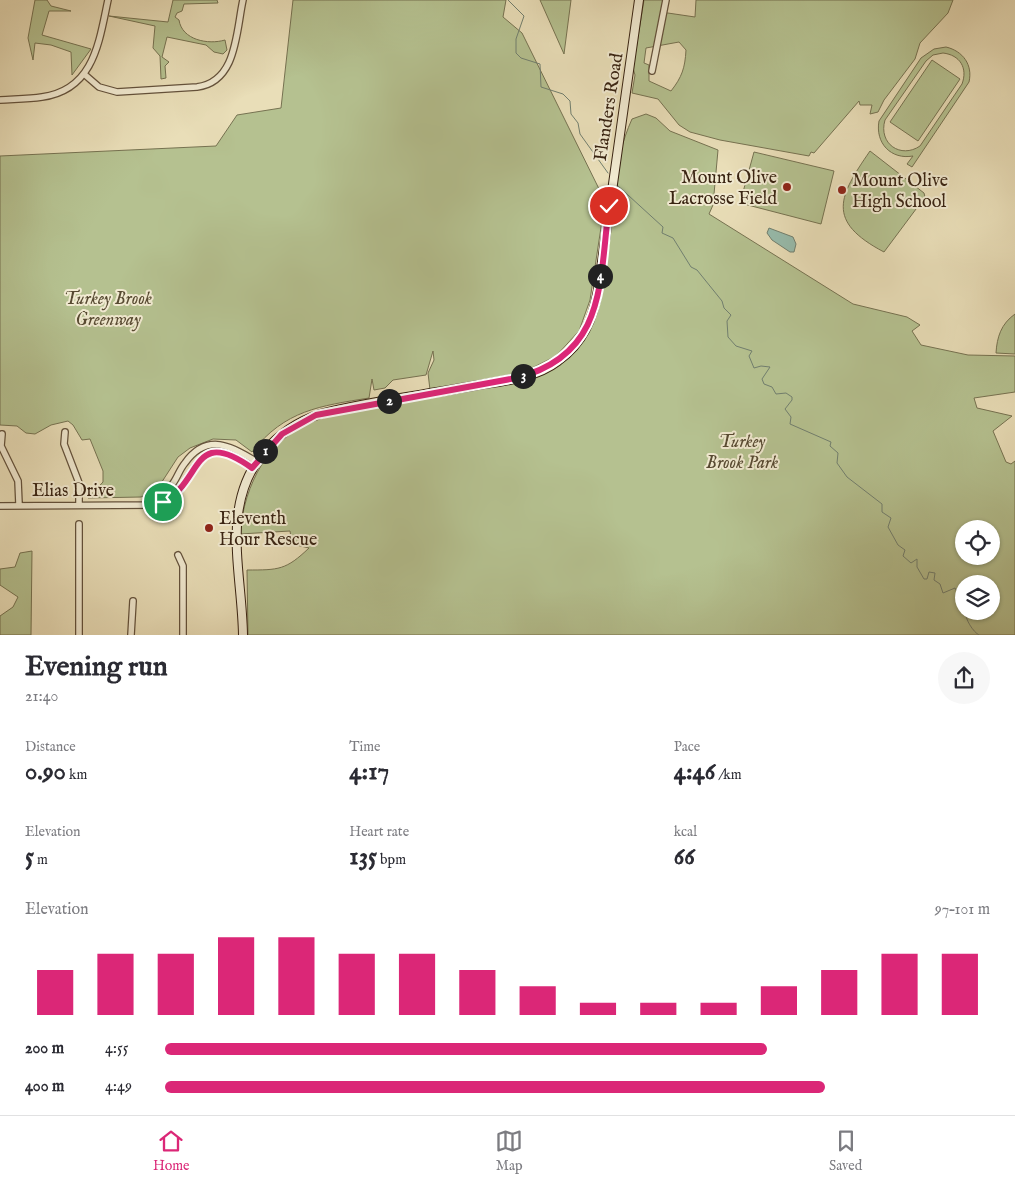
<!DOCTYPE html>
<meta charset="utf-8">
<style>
body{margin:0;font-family:"IM FELL English",serif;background:#f7f7f7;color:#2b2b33;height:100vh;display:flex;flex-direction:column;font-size:19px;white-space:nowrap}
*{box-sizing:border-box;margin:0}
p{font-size:16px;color:#7c7c81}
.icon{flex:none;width:28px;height:28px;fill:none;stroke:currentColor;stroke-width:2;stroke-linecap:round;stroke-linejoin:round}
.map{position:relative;height:635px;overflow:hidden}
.panel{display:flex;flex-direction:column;background:#fff;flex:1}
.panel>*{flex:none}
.controls{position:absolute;left:955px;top:520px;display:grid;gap:10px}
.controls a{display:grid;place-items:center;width:45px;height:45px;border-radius:50%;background:#fff;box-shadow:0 1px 4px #0004;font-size:25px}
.pin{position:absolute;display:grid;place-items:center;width:42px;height:42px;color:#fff;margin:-21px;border:2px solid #fff;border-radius:50%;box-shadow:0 1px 5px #0007}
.km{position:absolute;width:25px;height:25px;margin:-12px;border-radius:50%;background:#222;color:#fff;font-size:14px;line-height:25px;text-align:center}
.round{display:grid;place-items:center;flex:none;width:52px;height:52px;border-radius:26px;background:#f7f7f7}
.headline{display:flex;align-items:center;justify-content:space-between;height:85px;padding:0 25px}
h1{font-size:28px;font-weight:700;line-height:38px}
.stats{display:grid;grid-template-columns:repeat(3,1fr);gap:8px;height:85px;padding:5px 25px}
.stats div{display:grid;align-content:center}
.stats b{font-size:25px;font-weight:700}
.stats small{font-size:14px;font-weight:400}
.stats p{font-size:14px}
.chart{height:140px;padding:10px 25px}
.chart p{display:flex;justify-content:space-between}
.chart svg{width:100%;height:90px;margin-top:5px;stroke:#db2777;stroke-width:6}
ul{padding:0 25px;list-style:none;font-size:16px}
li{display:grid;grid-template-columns:80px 60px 1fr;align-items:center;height:38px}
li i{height:12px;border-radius:6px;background:#db2777}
.dock{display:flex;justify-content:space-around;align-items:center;height:70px;border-top:1px solid #e1e1e2;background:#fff;font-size:14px;color:#7c7c81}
.dock a{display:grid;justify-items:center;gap:2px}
.dock .active{color:#db2777}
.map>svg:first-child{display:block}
.green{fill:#b5c190;stroke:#767251;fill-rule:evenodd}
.water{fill:#97bcad;stroke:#717f6f}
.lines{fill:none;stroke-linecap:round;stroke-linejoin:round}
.stream{stroke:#717f6f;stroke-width:1}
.minor-casing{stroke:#64523c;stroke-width:8}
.secondary-casing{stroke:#382312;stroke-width:10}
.minor{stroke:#f1ead1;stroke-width:5.5}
.secondary{stroke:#f1ead1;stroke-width:8}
.route-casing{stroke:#fff;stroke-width:10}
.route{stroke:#db2777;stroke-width:6}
.poi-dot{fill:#8f2418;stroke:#f1ead1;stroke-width:2}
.labels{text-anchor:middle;stroke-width:4;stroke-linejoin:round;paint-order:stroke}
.street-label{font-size:18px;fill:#382312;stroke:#f1ead1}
.poi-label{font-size:18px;fill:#382312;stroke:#f1ead1;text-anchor:start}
.park-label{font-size:18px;font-style:italic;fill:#574a32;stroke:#f1ead1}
</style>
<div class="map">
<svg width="1015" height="635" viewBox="0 0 1015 635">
<rect width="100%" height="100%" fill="#e9deb8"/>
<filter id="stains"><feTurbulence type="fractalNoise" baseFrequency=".004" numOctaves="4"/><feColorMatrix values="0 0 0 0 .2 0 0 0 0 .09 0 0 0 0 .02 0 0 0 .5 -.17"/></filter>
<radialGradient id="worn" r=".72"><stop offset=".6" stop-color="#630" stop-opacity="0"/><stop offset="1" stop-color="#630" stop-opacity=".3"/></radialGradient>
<path class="green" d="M35 0H47L51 6 71 11H49L42 35 91 49 72 75 71 52 51 45 35 43 33 60 28 38Z
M173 0H217L218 3 184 4 182 11 177 13 175 17 179 20C182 40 208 45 225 40L227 50 223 54 214 52 206 45 167 37 162 57 169 62 165 66 166 78 161 79 160 56 153 48 155 26 109 16 168 22Z
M293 0H506L503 17 522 33 605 201 590 300 579 331 556 356 524 372 430 390 428 373 434 360 433 351 426 375 393 380 385 388 374 390 372 379 369 398C320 406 285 410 252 452L236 440 213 439 190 448 178 457 156 491 141 497 88 498 103 482V471L90 439 82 440 73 425 68 421 51 425 35 434 26 433 17 426 0 425V156L216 146 237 115 281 108Z
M540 0H571L564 54Z
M644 0H664L661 12 695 17 696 0H953L948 13 920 43 915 59 884 100 878 112 870 114 872 105H860L859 101 814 153 811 152 809 156 720 140 690 132 679 125 658 99 632 93 635 75 633 68ZM679 42 686 50C685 68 682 77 671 91L649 81V65L644 63 646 48Z
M946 47C963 51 973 65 969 82L912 167 907 164 913 156C891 160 875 143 879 121L921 58 934 49ZM943 53C960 55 968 68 962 84L920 146C901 159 878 144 885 120L926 61 933 55Z
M932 60 960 79 918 141 890 122Z
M646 114 656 118 670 131 718 150 713 205 709 214 853 304 907 317 920 325 912 331 921 345 968 355 1015 356V392L974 398 977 408 1012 416 993 431 1006 462 1011 464 1015 461V635H248L247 570C279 570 286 570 309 548L292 544 290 531 240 534C244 484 269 436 318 418 346 408 377 406 407 401 439 395 471 388 503 380 530 374 555 372 575 351 598 326 600 295 604 263 611 216 612 163 632 119ZM964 529H991V556H964ZM964 584H991V611H964Z
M870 151 924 193 925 197 884 252C825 221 839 196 870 151Z
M754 152 834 171 821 224 740 203Z
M1015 314V354L996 353C997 337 1001 324 1015 314Z
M32 551 31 635H0V616L13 607 18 597 0 585V569L15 567 20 553Z"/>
<path class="water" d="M769 228 793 237 796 244 794 252H790L772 240 767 233Z"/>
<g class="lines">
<path class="stream" d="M508 0 524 16 516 39V53L521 58 540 64 541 87 563 94 570 101 571 114 578 123 580 134 608 173
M617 185 663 227 662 233 673 238 691 267 697 270 722 301 724 308 731 315 727 321 728 337 736 346 752 351 749 356 754 368 761 366 770 367 762 379 764 384 772 387 776 394 786 393 792 397V400L785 409 791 417 790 424 831 442 830 446 838 453 837 463 847 477 882 504V512L891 518 888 527 898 545 905 550 903 556 911 563 917 559V567L924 579H927L929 572 935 573 934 580 940 584 943 593 955 588 964 606
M965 611C965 619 973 632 979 635"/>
<g class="minor-casing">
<path id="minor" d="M652 71 666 0
M84 74 99 87 117 92 197 87C237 82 236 32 243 0
M0 100C14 99 28 99 42 97 94 90 99 42 108 0
M65 432 64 444 79 483V505
M2 434 1 446 18 481 19 504
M145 504C155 499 164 495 171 486 177 479 179 470 185 463 207 432 232 446 257 462
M0 506 154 505C200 496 187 420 252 468
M178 555 183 566V635
M79 635V524
M131 635 133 601"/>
</g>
<g class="secondary-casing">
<path id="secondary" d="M243 635C242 571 220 505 264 452 279 434 299 421 320 414 372 400 426 395 478 385 505 381 536 378 558 361 583 343 593 319 598 290L639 0"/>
</g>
<use href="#minor" class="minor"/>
<use href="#secondary" class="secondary"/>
</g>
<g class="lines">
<g class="route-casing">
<path id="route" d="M163 502C203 482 191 425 252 468L282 434 316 415 516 378C607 355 599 282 609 206"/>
</g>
<use href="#route" class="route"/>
</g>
<g class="poi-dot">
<circle cx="787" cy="187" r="5"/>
<circle cx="842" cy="190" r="5"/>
<circle cx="209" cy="528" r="5"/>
</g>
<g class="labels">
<g class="street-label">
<text transform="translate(608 107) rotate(-81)" y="6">Flanders Road</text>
<text x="73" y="496">Elias Drive</text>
</g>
<g class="poi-label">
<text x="777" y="183" text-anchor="end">Mount Olive<tspan x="777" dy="21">Lacrosse Field</tspan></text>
<text x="852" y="186">Mount Olive<tspan x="852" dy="21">High School</tspan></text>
<text x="219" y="524">Eleventh<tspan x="219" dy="21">Hour Rescue</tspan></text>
</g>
<g class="park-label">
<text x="108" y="304">Turkey Brook<tspan x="108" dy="21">Greenway</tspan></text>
<text x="742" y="447">Turkey<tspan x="742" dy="21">Brook Park</tspan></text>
</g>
</g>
<rect width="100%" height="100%" filter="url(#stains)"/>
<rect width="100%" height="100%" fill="url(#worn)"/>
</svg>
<div class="controls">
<a><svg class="icon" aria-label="locate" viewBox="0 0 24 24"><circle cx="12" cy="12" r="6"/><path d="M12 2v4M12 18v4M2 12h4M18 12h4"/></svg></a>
<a><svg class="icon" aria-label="layers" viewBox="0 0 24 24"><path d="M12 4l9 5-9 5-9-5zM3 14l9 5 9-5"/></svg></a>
</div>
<div class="pin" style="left:163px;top:502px;background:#1e9e55"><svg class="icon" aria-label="arrive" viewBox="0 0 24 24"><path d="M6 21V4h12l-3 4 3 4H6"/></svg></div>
<div class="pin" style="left:609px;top:206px;background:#d93025"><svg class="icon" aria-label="check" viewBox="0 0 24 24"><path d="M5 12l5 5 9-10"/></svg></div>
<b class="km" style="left:265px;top:451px">1</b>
<b class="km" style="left:389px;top:401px">2</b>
<b class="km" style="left:523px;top:376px">3</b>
<b class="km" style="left:600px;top:276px">4</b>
</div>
<section class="panel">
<div class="headline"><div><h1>Evening run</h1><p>21:40</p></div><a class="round"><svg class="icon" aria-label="share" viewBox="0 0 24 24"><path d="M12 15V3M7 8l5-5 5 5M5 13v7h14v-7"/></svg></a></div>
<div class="stats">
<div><p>Distance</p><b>0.90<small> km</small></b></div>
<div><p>Time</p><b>4:17</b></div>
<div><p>Pace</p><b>4:46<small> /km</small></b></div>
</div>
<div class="stats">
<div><p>Elevation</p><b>5<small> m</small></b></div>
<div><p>Heart rate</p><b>135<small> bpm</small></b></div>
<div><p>kcal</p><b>66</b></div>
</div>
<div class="chart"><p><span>Elevation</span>97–101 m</p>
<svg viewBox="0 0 160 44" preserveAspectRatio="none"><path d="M5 44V22M15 44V14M25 44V14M35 44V6M45 44V6M55 44V14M65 44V14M75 44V22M85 44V30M95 44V38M105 44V38M115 44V38M125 44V30M135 44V22M145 44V14M155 44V14"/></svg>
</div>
<ul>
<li><b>200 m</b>4:55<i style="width:73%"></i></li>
<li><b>400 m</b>4:49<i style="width:80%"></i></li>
</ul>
</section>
<nav class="dock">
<a class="active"><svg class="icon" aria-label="home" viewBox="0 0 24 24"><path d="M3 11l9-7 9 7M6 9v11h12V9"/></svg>Home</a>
<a><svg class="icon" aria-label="map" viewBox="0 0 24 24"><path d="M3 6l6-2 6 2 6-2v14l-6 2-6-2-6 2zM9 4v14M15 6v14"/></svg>Map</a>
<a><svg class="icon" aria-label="saved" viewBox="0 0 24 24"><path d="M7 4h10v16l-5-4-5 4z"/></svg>Saved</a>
</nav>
